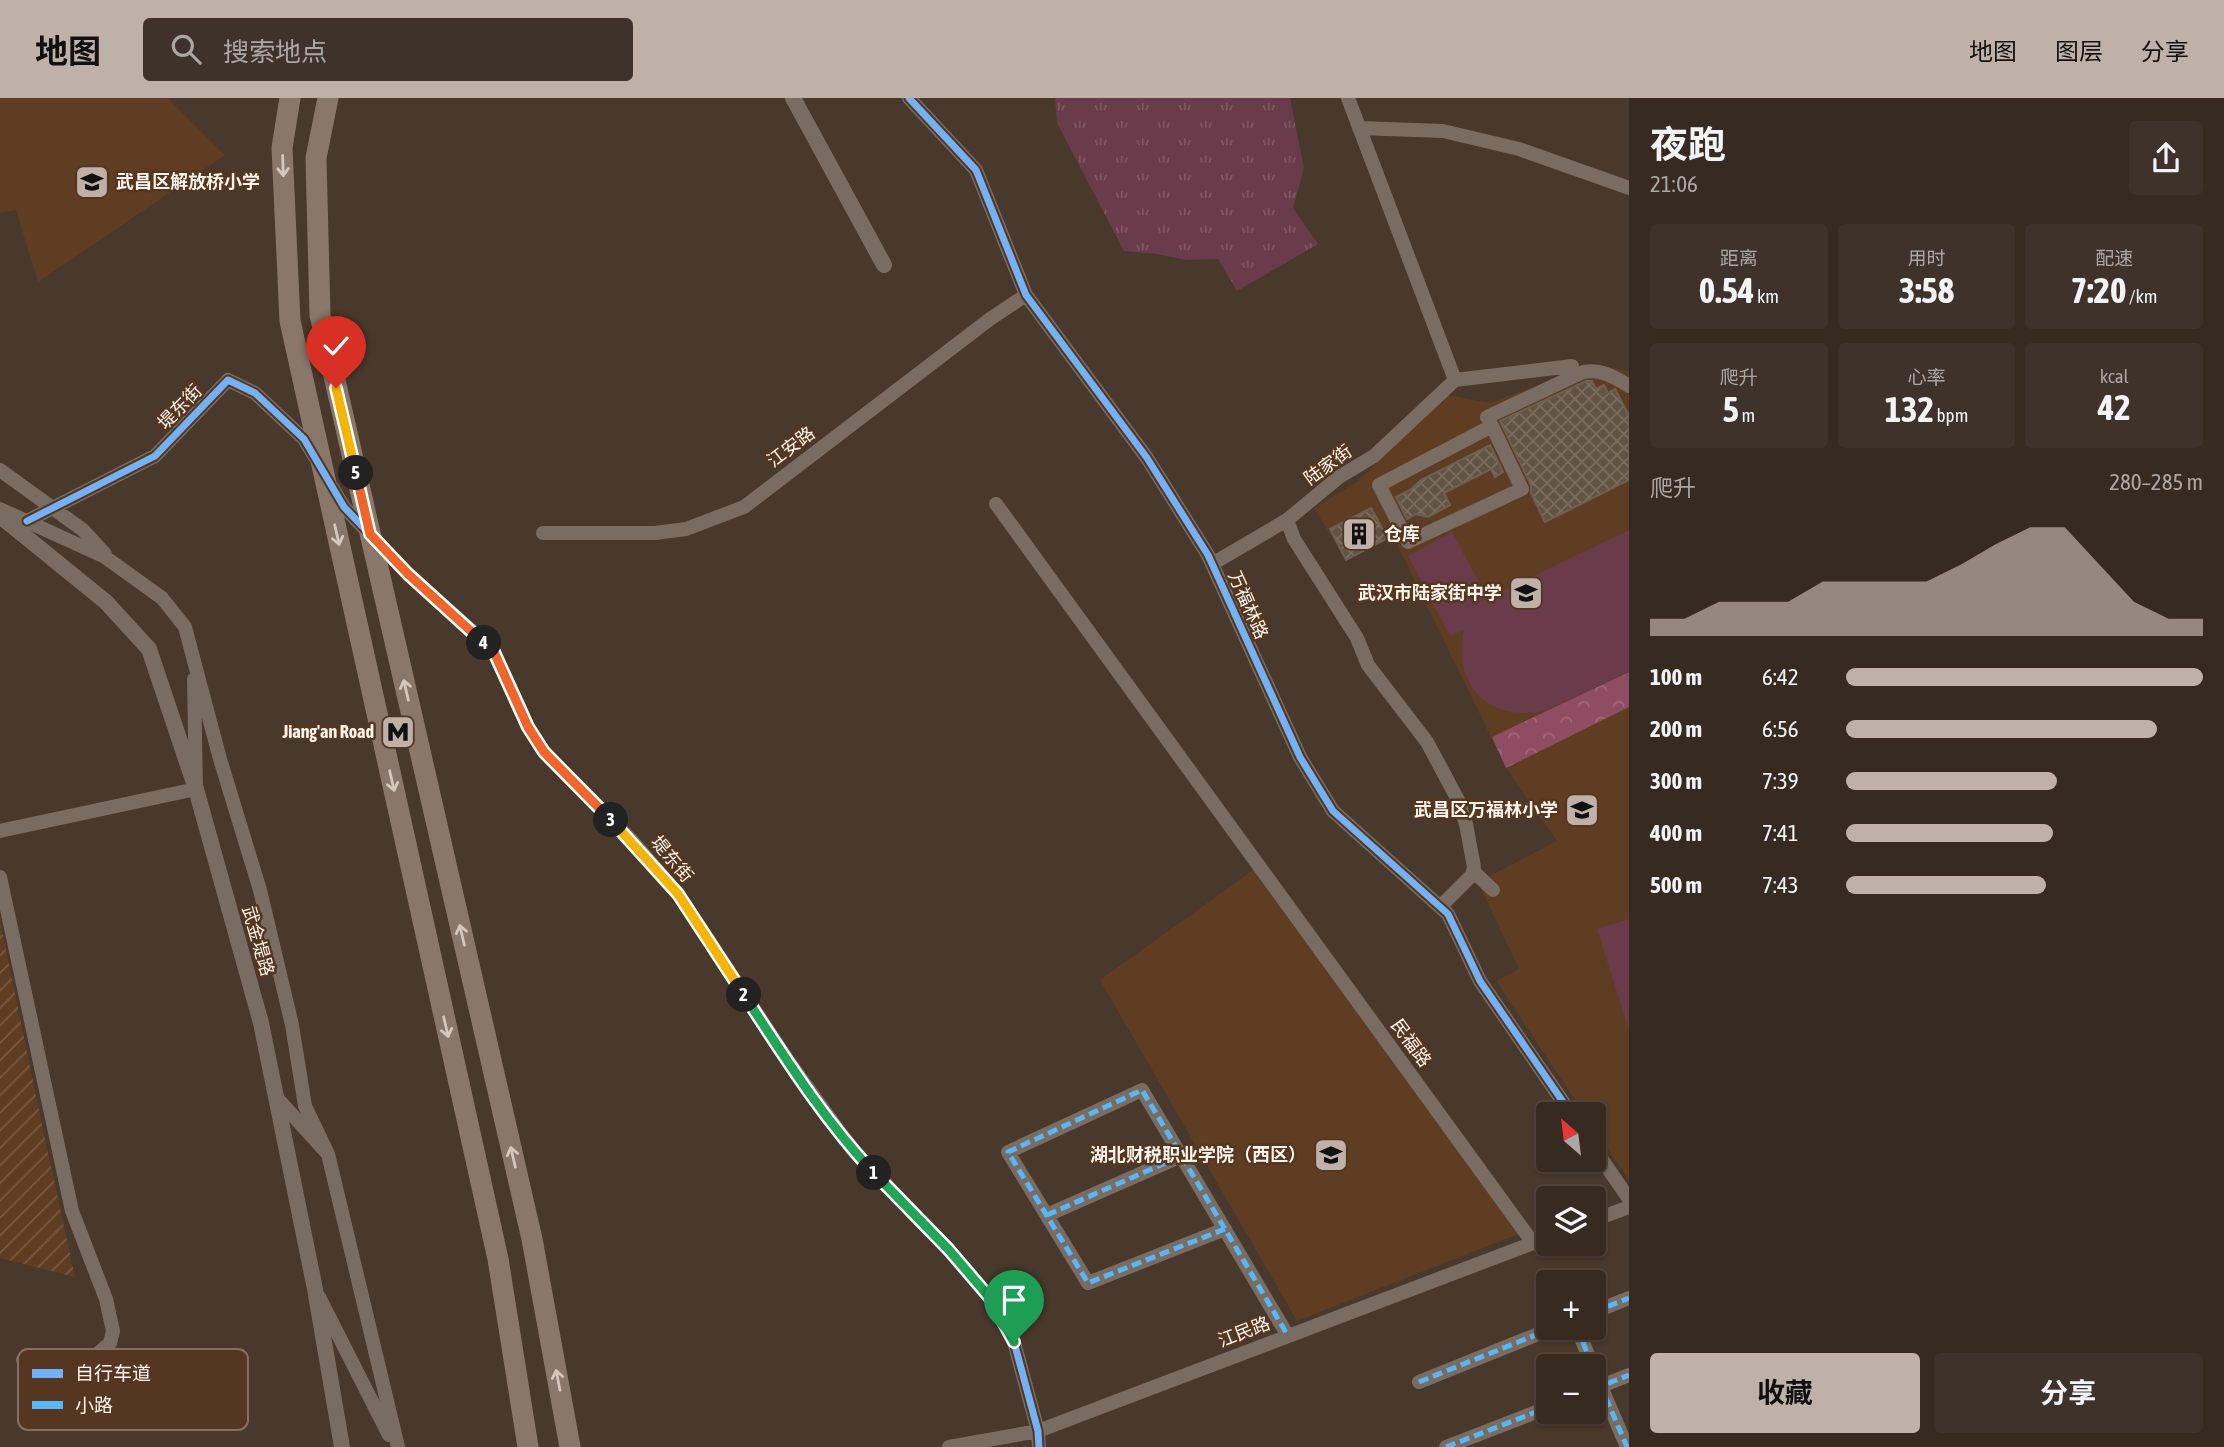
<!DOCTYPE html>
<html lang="zh">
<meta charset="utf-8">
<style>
body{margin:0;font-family:"Asap Condensed","Noto Sans SC",sans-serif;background:#3e322a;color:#f1f3f6;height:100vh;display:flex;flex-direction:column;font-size:26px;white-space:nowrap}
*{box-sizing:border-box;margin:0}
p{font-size:23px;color:#aaa7a5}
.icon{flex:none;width:38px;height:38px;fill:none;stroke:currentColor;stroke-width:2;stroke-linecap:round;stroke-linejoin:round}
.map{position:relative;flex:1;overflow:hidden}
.side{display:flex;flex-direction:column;background:#372a21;width:595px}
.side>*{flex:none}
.needle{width:46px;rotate:332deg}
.buttons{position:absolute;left:1536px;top:1004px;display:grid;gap:14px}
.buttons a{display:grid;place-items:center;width:70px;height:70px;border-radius:7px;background:#372a21;box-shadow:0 2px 5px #0004,0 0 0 2px #51463f;font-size:35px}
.pin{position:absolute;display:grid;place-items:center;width:60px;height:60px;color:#fff;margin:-72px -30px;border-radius:50% 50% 50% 0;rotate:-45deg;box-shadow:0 0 7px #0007}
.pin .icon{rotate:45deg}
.km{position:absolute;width:35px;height:35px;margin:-18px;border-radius:50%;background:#222;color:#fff;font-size:19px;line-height:35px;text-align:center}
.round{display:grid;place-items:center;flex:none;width:74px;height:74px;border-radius:7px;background:#3e322a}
.head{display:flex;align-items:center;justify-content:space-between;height:119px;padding:0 21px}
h1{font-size:38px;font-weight:700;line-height:52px}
.metrics{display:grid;grid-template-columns:repeat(3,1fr);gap:10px;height:119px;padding:7px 21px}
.metrics div{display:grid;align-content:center;border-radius:7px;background:#3e322a;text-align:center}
.metrics b{font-size:35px;font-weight:700}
.metrics small{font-size:19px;font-weight:400}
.metrics p{font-size:19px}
.chart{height:196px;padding:14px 21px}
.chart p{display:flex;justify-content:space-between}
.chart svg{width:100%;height:126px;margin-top:7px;fill:#bfb1a8;opacity:.7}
.cta{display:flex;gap:14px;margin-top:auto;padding:14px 21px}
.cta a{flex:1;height:80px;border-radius:7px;background:#bfb1a8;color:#111;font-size:28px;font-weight:700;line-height:80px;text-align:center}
.cta a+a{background:#3e322a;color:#f1f3f6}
ul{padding:0 21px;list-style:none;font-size:23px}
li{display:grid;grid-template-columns:112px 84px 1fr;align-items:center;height:52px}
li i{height:18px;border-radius:9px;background:#bfb1a8}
header{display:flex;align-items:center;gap:42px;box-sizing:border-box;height:98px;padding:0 35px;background:#bfb1a8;color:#111}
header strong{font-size:33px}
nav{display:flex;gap:38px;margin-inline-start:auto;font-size:24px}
.search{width:490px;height:63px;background:#3e322a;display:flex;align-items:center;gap:18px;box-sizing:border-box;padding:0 24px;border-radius:7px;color:#aaa7a5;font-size:26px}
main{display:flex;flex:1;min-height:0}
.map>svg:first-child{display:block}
.built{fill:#5f3d23}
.industrial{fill:url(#industrial-furrows)}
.grass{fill:url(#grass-tufts)}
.forest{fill:url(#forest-crowns)}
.park{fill:#6a3b4a}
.building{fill:url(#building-cross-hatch);stroke:#6c6054;stroke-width:2}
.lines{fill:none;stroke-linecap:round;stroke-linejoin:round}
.minor{stroke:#796c62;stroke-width:14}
.tertiary{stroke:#796c62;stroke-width:16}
.primary{stroke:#88776a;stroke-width:21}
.quiet{stroke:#59b6f9;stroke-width:5;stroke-dasharray:10 5;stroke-linecap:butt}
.cycleway-casing{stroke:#553620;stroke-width:11}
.cycleway{stroke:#73b2f8;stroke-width:7}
.oneway{stroke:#d5c7bd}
.split-1-casing{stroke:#fff;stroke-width:14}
.split-2-casing{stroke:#fff;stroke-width:14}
.split-3-casing{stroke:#fff;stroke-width:14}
.split-4-casing{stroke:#fff;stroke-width:14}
.split-5-casing{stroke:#fff;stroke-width:14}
.split-6-casing{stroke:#fff;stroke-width:14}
.split-1{stroke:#22a559;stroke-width:9}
.split-2{stroke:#22a559;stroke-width:9}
.split-3{stroke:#f5b400;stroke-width:9}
.split-4{stroke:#f0652b;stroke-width:9}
.split-5{stroke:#f0652b;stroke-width:9}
.split-6{stroke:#f5b400;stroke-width:9}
.labels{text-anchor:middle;stroke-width:5;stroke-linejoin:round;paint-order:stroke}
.poi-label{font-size:18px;font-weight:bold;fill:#fef2ea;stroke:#553620;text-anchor:end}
.street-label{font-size:18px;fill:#fef2ea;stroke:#553620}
.key{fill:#553620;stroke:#886e5d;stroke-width:2}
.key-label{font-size:19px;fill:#fef2ea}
</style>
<header>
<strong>地图</strong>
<div class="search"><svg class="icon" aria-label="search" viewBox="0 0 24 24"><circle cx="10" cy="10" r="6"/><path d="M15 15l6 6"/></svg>搜索地点</div>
<nav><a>地图</a><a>图层</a><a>分享</a></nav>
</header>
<main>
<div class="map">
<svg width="1629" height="1349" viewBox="0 0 1629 1349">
<defs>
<pattern id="industrial-furrows" width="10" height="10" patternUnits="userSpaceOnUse" patternTransform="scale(1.75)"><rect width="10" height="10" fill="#5f3d23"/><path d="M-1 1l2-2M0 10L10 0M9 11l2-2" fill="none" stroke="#775a43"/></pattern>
<pattern id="grass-tufts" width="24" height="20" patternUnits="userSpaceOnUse" patternTransform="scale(1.75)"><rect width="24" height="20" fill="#6a3b4a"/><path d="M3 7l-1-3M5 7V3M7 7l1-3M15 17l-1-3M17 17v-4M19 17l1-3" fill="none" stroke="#805864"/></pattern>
<pattern id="forest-crowns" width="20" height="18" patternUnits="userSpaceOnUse" patternTransform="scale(1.75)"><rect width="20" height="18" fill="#8f4d64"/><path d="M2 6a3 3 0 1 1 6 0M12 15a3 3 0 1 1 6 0" fill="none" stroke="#a0677a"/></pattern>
<pattern id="building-cross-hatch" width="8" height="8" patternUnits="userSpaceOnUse" patternTransform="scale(1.75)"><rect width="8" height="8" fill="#615444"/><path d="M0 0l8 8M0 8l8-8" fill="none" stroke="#796d5f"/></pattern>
</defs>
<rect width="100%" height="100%" fill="#49382c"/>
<path class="built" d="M0 0H168L225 57 38 184 16 112 0 115Z
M1594 266 1629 273V1082L1594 1031V1017H1585L1496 883 1519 871 1478 784 1557 743 1506 670 1393 438 1346 462 1314 410 1357 384 1448 297 1490 305Z
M1253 772 1518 1136 1297 1223 1100 882Z"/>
<path class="industrial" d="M0 823 44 1036 75 1179 0 1160Z"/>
<path class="grass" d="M1055 0H1290L1304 70 1293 110 1318 146 1237 193 1218 161 1186 162 1157 156 1124 153 1057 25Z"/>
<path class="forest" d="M1629 574V609L1506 670 1492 639Z"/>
<path class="park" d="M1629 432V574L1545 613C1489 624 1452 588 1464 532L1450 538 1408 458 1452 434 1487 499 1465 511Z
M1629 821V932L1597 831Z"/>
<path class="building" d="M1586 283H1592L1596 291 1604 287 1608 295 1615 291 1629 318V382L1545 424 1531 395V387L1500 323Z
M1490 347 1503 374 1495 379 1491 371 1444 395 1450 407 1428 419 1416 416 1407 421 1396 399 1410 392 1421 382Z
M1371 410 1388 440 1346 462 1330 431Z"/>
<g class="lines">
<path class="minor" d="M909 0 976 72 1026 197 1147 360 1208 457 1300 659 1333 713 1448 816 1480 883 1572 1017
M1348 0 1455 282 1572 268
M1359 30 1443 33 1519 51 1629 90
M1492 328 1379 387 1408 444 1522 391 1492 328 1487 319 1583 274C1601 271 1613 278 1629 288
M0 372 83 432 105 456
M332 389 344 409 408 476 493 552 528 629 544 654 633 744 678 796 789 964 852 1051 949 1152 990 1200 1014 1244 1038 1333 1039 1349
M996 406 1533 1145
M0 411 105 459 162 500 185 529 220 661 260 792 292 927 305 1008 328 1056
M1287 422 1294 441 1357 540 1368 567 1427 644 1458 702 1466 726 1474 769 1472 777 1440 809
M27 423 155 358 228 282 255 295 304 341 315 359
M543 435H655L686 431 744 409 990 221 1026 197
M1212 466 1287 422 1339 379 1374 358 1455 282
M0 733 196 691 194 581
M1473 773 1493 792
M0 779 72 1113 106 1201 113 1233 110 1245 95 1258 74 1268 54 1270 23 1262
M275 998 328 1056 398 1349
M1594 1050 1629 1101
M1047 1117 1181 1058
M1594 1122 1629 1109
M1225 1131 1088 1185 1008 1054 1142 992C1191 1074 1240 1156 1288 1238
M319 1199 389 1337
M1594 1214 1629 1200
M1577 1230 1593 1269
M1594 1272 1627 1349
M1419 1284 1553 1230
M1594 1291 1629 1277
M949 1349 1038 1333 1549 1139
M1446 1349 1549 1309"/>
<path class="tertiary" d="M793 0 884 167
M0 418 106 504 149 551 196 691 261 925 315 1191 342 1349"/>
<path class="primary" d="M290 0 282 50 290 223 498 1161 528 1349
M328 0 316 60 320 217 532 1141 570 1349"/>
<path class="quiet" d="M1047 1117 1181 1058
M1225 1131 1088 1185 1008 1054 1142 992C1191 1074 1240 1156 1288 1238
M1594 1214 1629 1200
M1577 1230 1593 1269
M1594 1272 1627 1349
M1419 1284 1553 1230
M1594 1291 1629 1277
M1446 1349 1549 1309"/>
<g class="cycleway-casing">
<path id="cycleway" d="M909 0 976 72 1026 197 1147 360 1208 457 1300 659 1333 713 1448 816 1480 883 1572 1017
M27 423 155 358 228 282 255 295 304 341 344 409 408 476 493 552 528 629 544 654 633 744 678 796 789 964 852 1051 949 1152 990 1200 1014 1244 1038 1333 1039 1349"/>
</g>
<use href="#cycleway" class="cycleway"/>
</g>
<defs><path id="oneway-shaft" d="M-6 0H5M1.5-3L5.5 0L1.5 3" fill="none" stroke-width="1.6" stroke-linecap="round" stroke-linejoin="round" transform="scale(1.75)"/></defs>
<g class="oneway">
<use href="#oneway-shaft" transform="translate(283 68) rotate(88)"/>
<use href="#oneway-shaft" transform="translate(337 437) rotate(77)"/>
<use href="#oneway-shaft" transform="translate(406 592) rotate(-103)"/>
<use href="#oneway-shaft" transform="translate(392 683) rotate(77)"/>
<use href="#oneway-shaft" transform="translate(462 837) rotate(-103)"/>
<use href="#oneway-shaft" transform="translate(446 929) rotate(77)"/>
<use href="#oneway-shaft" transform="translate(513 1059) rotate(-103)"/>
<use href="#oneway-shaft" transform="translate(558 1282) rotate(-101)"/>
</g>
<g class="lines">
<g class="split-1-casing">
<path id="split-1" d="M874 1075 949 1152 990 1200 1014 1244"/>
</g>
<g class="split-2-casing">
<path id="split-2" d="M744 897C784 958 824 1022 874 1075"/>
</g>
<g class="split-3-casing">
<path id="split-3" d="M611 722 678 796 744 897"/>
</g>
<g class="split-4-casing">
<path id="split-4" d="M484 545 493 552 528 629 544 654 611 722"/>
</g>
<g class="split-5-casing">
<path id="split-5" d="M356 375 370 436 408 476 484 545"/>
</g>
<g class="split-6-casing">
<path id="split-6" d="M336 290 356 375"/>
</g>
<use href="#split-1" class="split-1"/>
<use href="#split-2" class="split-2"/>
<use href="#split-3" class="split-3"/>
<use href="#split-4" class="split-4"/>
<use href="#split-5" class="split-5"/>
<use href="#split-6" class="split-6"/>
</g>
<defs>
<g id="school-square" transform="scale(1.75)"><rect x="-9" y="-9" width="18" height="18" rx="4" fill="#bfb1a8" stroke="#553620"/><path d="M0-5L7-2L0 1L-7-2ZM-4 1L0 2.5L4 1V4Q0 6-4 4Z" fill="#111"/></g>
<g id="building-square" transform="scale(1.75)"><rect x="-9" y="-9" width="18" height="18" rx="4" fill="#bfb1a8" stroke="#553620"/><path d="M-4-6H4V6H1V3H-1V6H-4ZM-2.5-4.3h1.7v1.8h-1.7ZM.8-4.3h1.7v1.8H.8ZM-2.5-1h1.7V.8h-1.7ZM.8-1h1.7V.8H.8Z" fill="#111"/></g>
<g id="metro-square" transform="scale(1.75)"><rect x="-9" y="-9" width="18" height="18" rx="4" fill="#bfb1a8" stroke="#553620"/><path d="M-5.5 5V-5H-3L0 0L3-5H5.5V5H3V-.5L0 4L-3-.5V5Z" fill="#111"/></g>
<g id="university-square" transform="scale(1.75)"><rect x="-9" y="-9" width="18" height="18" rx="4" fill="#bfb1a8" stroke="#553620"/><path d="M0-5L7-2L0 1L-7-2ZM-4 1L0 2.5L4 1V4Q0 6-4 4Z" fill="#111"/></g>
</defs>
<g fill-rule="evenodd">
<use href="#school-square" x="92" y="84"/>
<use href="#building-square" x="1359" y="436"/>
<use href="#school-square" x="1526" y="495"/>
<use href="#metro-square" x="398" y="634"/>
<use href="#school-square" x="1582" y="712"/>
<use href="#university-square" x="1331" y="1057"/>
</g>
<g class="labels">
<g class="poi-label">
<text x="116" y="90" text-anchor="start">武昌区解放桥小学</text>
<text x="1384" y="442" text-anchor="start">仓库</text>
<text x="1502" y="501">武汉市陆家街中学</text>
<text x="374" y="640">Jiang'an Road</text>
<text x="1558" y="718">武昌区万福林小学</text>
<text x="1306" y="1063">湖北财税职业学院（西区）</text>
</g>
<g class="street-label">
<text transform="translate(180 309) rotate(-46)" y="6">堤东街</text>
<text transform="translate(791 349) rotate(-37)" y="6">江安路</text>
<text transform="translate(1328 367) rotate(-36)" y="6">陆家街</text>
<text transform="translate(1248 507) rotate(66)" y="6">万福林路</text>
<text transform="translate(672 761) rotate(50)" y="6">堤东街</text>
<text transform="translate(258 843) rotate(74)" y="6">武金堤路</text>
<text transform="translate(1411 945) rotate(54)" y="6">民福路</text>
<text transform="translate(1244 1234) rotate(-21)" y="6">江民路</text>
</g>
</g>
<rect x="18" y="1251" width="230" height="81" rx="10" class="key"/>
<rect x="32" y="1271" width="31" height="9" fill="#73b2f8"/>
<rect x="32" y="1303" width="31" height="8" fill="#59b6f9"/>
<g class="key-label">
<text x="75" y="1282">自行车道</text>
<text x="75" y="1314">小路</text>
</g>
</svg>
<div class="buttons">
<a><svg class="needle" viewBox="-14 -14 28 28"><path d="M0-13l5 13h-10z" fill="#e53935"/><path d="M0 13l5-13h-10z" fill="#aaa7a5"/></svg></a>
<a><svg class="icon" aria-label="layers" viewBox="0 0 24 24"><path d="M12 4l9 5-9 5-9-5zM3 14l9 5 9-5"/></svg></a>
<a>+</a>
<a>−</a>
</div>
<div class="pin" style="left:1014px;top:1244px;background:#1e9e55"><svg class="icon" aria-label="arrive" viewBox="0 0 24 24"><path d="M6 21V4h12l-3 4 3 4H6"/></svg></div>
<div class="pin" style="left:336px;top:290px;background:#d93025"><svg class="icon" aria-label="check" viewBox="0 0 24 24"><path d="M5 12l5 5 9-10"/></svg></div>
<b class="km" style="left:874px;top:1075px">1</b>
<b class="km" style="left:744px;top:897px">2</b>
<b class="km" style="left:611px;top:722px">3</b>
<b class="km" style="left:484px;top:545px">4</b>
<b class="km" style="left:356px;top:375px">5</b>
</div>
<section class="side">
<div class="head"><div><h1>夜跑</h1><p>21:06</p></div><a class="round"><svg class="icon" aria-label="share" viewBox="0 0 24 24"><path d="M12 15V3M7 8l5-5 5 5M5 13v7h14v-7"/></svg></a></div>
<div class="metrics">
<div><p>距离</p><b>0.54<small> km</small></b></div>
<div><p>用时</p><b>3:58</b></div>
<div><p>配速</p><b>7:20<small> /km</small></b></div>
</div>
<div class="metrics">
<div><p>爬升</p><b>5<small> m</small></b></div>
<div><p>心率</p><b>132<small> bpm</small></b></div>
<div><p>kcal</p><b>42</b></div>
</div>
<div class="chart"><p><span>爬升</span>280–285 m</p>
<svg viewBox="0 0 160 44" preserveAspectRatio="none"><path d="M0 44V38L10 38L20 32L30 32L40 32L50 25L60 25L70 25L80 25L90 19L100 12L110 6L120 6L130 19L140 32L150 38L160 38V44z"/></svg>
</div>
<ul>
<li><b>100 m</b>6:42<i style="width:100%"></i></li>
<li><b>200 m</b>6:56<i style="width:87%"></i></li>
<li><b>300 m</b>7:39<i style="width:59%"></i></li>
<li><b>400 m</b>7:41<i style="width:58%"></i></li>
<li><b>500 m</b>7:43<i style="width:56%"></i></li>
</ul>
<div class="cta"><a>收藏</a><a>分享</a></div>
</section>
</main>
